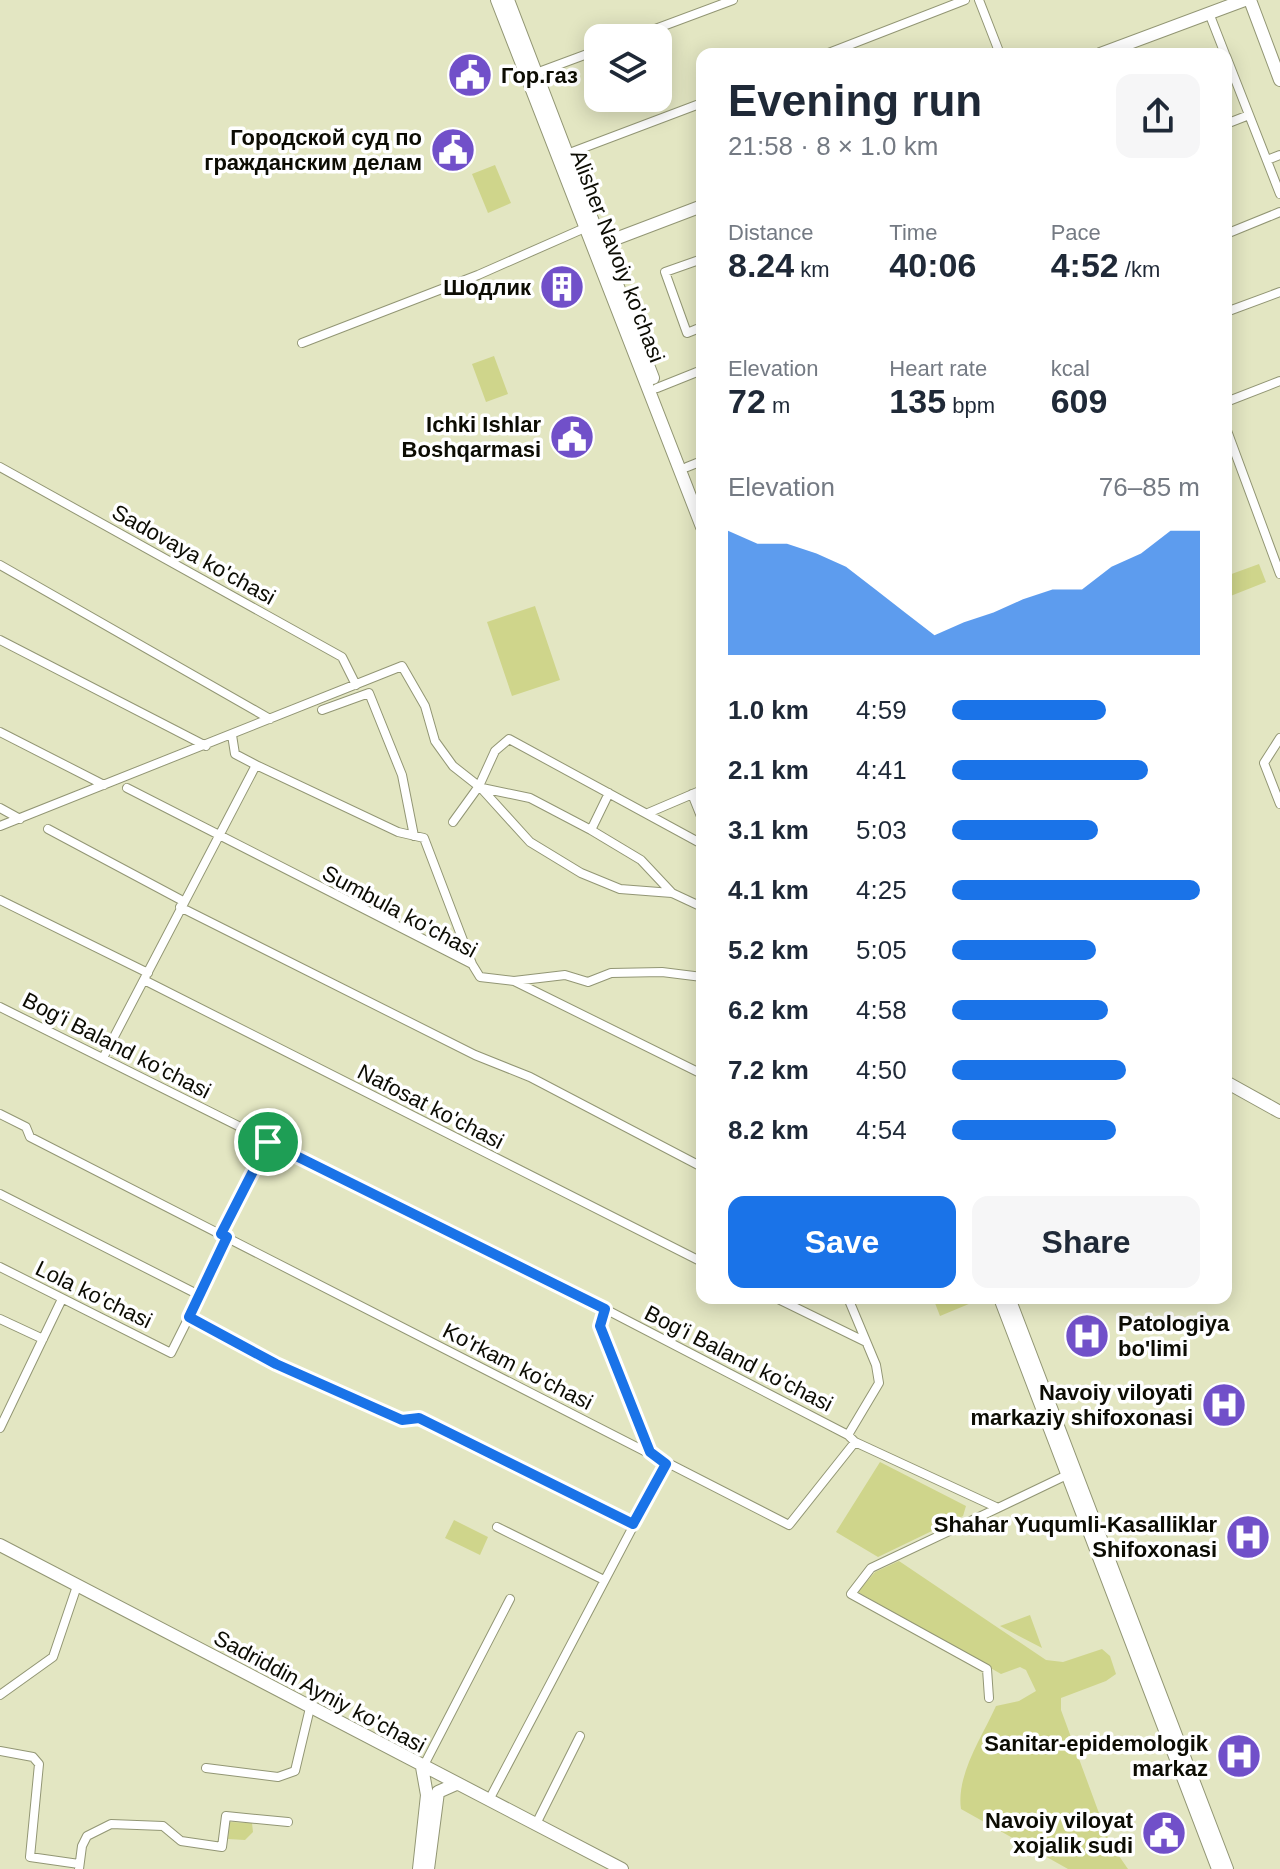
<!DOCTYPE html>
<meta charset="utf-8">
<style>
body{margin:0;font-family:Helvetica,sans-serif;background:#f6f6f7;color:#1f2937;height:100vh;display:flex;flex-direction:column;font-size:30px;white-space:nowrap}
*{box-sizing:border-box;margin:0}
p{font-size:26px;color:#747a83}
.icon{flex:none;width:44px;height:44px;fill:none;stroke:currentColor;stroke-width:2;stroke-linecap:round;stroke-linejoin:round}
.map{position:relative;flex:1;overflow:hidden}
.sheet{position:absolute;left:696px;top:48px;width:536px;height:1256px;display:flex;flex-direction:column;background:#fff;border-radius:16px;box-shadow:0 4px 20px #0003}
.sheet>*{flex:none}
.fabs{position:absolute;left:584px;top:24px;display:grid;gap:16px}
.fabs a{display:grid;place-items:center;width:88px;height:88px;border-radius:16px;background:#fff;box-shadow:0 4px 20px #0003;font-size:40px}
.pin{position:absolute;display:grid;place-items:center;width:68px;height:68px;color:#fff;margin:-34px;border:4px solid #fff;border-radius:50%;box-shadow:0 2px 8px #0007}
.round{display:grid;place-items:center;flex:none;width:84px;height:84px;border-radius:16px;background:#f6f6f7}
.overview{display:flex;align-items:center;justify-content:space-between;height:136px;padding:0 32px}
h1{font-size:44px;font-weight:700;line-height:60px}
.stats{display:grid;grid-template-columns:repeat(3,1fr);gap:12px;height:136px;padding:8px 32px}
.stats div{display:grid;align-content:center}
.stats b{font-size:34px;font-weight:700}
.stats small{font-size:22px;font-weight:400}
.stats p{font-size:22px}
.chart{height:224px;padding:16px 32px}
.chart p{display:flex;justify-content:space-between}
.chart svg{width:100%;height:144px;margin-top:8px;fill:#1a73e8;opacity:.7}
.button{display:flex;gap:16px;margin-top:auto;padding:16px 32px}
.button a{flex:1;height:92px;border-radius:16px;background:#1a73e8;color:#fff;font-size:32px;font-weight:700;line-height:92px;text-align:center}
.button a+a{background:#f6f6f7;color:#1f2937}
ul{padding:0 32px;list-style:none;font-size:26px}
li{display:grid;grid-template-columns:128px 96px 1fr;align-items:center;height:60px}
li i{height:20px;border-radius:10px;background:#1a73e8}
.map>svg:first-child{display:block}
.green{fill:#cfd58b}
.lines{fill:none;stroke-linecap:round;stroke-linejoin:round}
.street-casing{stroke:#929674;stroke-width:10}
.secondary-casing{stroke:#929674;stroke-width:14}
.street{stroke:#fff;stroke-width:8}
.secondary{stroke:#fff;stroke-width:12}
.route-casing{stroke:#fff;stroke-width:16}
.route{stroke:#1a73e8;stroke-width:10}
.labels{text-anchor:middle;stroke-width:7;stroke-linejoin:round;paint-order:stroke}
.poi-label{font-size:22px;font-weight:bold;fill:#0c0c03;stroke:#fff;text-anchor:end}
.street-label{font-size:22px;fill:#0c0c03;stroke:#fff}
</style>
<div class="map">
<svg width="1280" height="1869" viewBox="0 0 1280 1869">
<rect width="100%" height="100%" fill="#e3e6c2"/>
<path class="green" d="M495 165 511 203 488 213 472 174Z
M494 356 508 394 486 402 472 364Z
M1259 564 1266 582 1228 597 1226 576Z
M535 606 560 680 512 696 487 622Z
M933 1298H975L976 1301 940 1316Z
M880 1462 966 1506 963 1516 878 1557 836 1532Z
M454 1520 488 1537 480 1555 445 1538Z
M899 1561 1046 1660 1063 1662 1102 1649 1110 1656 1116 1674 1106 1681 1061 1698V1710L1110 1843 1128 1869H1068L961 1809C956 1775 982 1737 996 1706L1019 1701 1036 1691 1026 1670 1020 1667 1001 1674 858 1592 875 1572Z
M1030 1615 1042 1648 1000 1626Z
M230 1822 252 1823 253 1832 245 1840 228 1839Z"/>
<g class="lines">
<g class="street-casing">
<path id="street" d="M979 0 1000 54
M1209 13 1225 54
M631 38 733 0
M826 54 965 0
M1226 56 1280 194
M536 73 598 50
M1226 124 1249 115
M567 154 702 103
M1267 160 1280 155
M1226 234 1280 212
M702 259 665 272 687 333 702 327
M1226 312 1280 292
M302 343 478 275 587 227
M657 388 702 370
M1226 402 1280 381
M1226 428 1280 574
M0 467 342 657 356 685
M687 467 702 461
M0 565 270 719
M0 640 206 746
M322 710 369 693 402 775 414 836
M0 732 104 785
M1280 738 1264 763 1280 804
M256 765 398 832 424 838 472 964
M127 788 472 964 480 977 514 981 702 1074
M482 788 530 798 591 830 641 860 672 893
M692 794 702 819
M0 808 20 819
M648 813 702 790
M453 822 479 786 495 751 509 739 702 844
M0 826 402 666 425 706 435 741 453 766 481 788 530 842 581 873 620 889 672 893 702 907
M48 829 183 901
M591 830 609 793
M0 900 148 973
M180 907 475 1055 530 1077 702 1167
M144 980 702 1262
M514 981 565 975 588 982 611 973 662 972 702 977
M0 1007 605 1309 848 1435 855 1442 998 1508 1071 1473
M103 1058 256 765 235 754 232 735
M0 1114 26 1127 30 1137 789 1525 855 1442
M0 1194 199 1295
M221 1234 268 1142
M227 1237 189 1317 276 1364 402 1420 419 1418 633 1524
M0 1267 171 1353 189 1317
M776 1298 866 1342
M605 1309 600 1326 650 1452
M0 1319 43 1339
M0 1428 62 1299
M848 1435 879 1383 876 1365 848 1298
M497 1527 602 1579
M0 1695 53 1657 77 1586
M989 1698 987 1669 851 1594 871 1568 998 1508
M0 1751 33 1757 39 1764 30 1857 79 1864
M423 1767 510 1599
M206 1768 278 1777 295 1771 310 1708
M489 1800 666 1464
M536 1824 580 1736
M79 1869 82 1846 87 1836 111 1824 163 1826 181 1841 222 1847 226 1816 288 1822"/>
</g>
<g class="secondary-casing">
<path id="secondary" d="M497 0 702 527
M508 0 653 378
M1250 0 1280 80
M1100 54 1245 0
M602 244 702 206
M1226 1082 1280 1112
M1000 1298 1218 1869
M1009 1298 1227 1869
M0 1545 622 1869
M419 1869 427 1795 422 1767
M428 1869 438 1792 456 1784"/>
</g>
<use href="#street" class="street"/>
<use href="#secondary" class="secondary"/>
</g>
<g class="lines">
<g class="route-casing">
<path id="route" d="M268 1142 605 1309 600 1326 650 1452 666 1464 633 1524 419 1418 402 1420 276 1364 189 1317 227 1237 221 1234Z"/>
</g>
<use href="#route" class="route"/>
</g>
<defs>
<g id="civic-disc" transform="scale(2.3)"><circle r="9.5" fill="#7150c9" stroke="#fff"/><path d="M-.6-6.5H3V-4.5H.6V-3L4-1V1h2V6H-6V1h2V-1L-.6-3ZM-1.2 2.5V6h2.4V2.5Z" fill="#fff"/></g>
<g id="building-disc" transform="scale(2.3)"><circle r="9.5" fill="#7150c9" stroke="#fff"/><path d="M-4-6H4V6H1V3H-1V6H-4ZM-2.5-4.3h1.7v1.8h-1.7ZM.8-4.3h1.7v1.8H.8ZM-2.5-1h1.7V.8h-1.7ZM.8-1h1.7V.8H.8Z" fill="#fff"/></g>
<g id="hospital-disc" transform="scale(2.3)"><circle r="9.5" fill="#7150c9" stroke="#fff"/><path d="M-5-5h3v3.5h4V-5h3V5h-3V1.5h-4V5h-3Z" fill="#fff"/></g>
</defs>
<g fill-rule="evenodd">
<use href="#civic-disc" x="470" y="75"/>
<use href="#civic-disc" x="453" y="150"/>
<use href="#building-disc" x="562" y="287"/>
<use href="#civic-disc" x="572" y="437"/>
<use href="#hospital-disc" x="1087" y="1336"/>
<use href="#hospital-disc" x="1224" y="1405"/>
<use href="#hospital-disc" x="1248" y="1537"/>
<use href="#hospital-disc" x="1239" y="1756"/>
<use href="#civic-disc" x="1164" y="1833"/>
</g>
<g class="labels">
<g class="poi-label">
<text x="501" y="83" text-anchor="start">Гор.газ</text>
<text x="422" y="145">Городской суд по<tspan x="422" dy="25">гражданским делам</tspan></text>
<text x="531" y="295">Шодлик</text>
<text x="541" y="432">Ichki Ishlar<tspan x="541" dy="25">Boshqarmasi</tspan></text>
<text x="1118" y="1331" text-anchor="start">Patologiya<tspan x="1118" dy="25">bo'limi</tspan></text>
<text x="1193" y="1400">Navoiy viloyati<tspan x="1193" dy="25">markaziy shifoxonasi</tspan></text>
<text x="1217" y="1532">Shahar Yuqumli-Kasalliklar<tspan x="1217" dy="25">Shifoxonasi</tspan></text>
<text x="1208" y="1751">Sanitar-epidemologik<tspan x="1208" dy="25">markaz</tspan></text>
<text x="1133" y="1828">Navoiy viloyat<tspan x="1133" dy="25">xojalik sudi</tspan></text>
</g>
<g class="street-label">
<text transform="translate(618 256) rotate(69)" y="8">Alisher Navoiy ko'chasi</text>
<text transform="translate(194 554) rotate(29)" y="8">Sadovaya ko'chasi</text>
<text transform="translate(400 911) rotate(28)" y="8">Sumbula ko'chasi</text>
<text transform="translate(117 1045) rotate(27)" y="8">Bog'i Baland ko'chasi</text>
<text transform="translate(431 1106) rotate(27)" y="8">Nafosat ko'chasi</text>
<text transform="translate(94 1294) rotate(26)" y="8">Lola ko'chasi</text>
<text transform="translate(739 1358) rotate(27)" y="8">Bog'i Baland ko'chasi</text>
<text transform="translate(518 1366) rotate(27)" y="8">Ko'rkam ko'chasi</text>
<text transform="translate(320 1691) rotate(28)" y="8">Sadriddin Ayniy ko'chasi</text>
</g>
</g>
</svg>
<div class="fabs">
<a><svg class="icon" aria-label="layers" viewBox="0 0 24 24"><path d="M12 4l9 5-9 5-9-5zM3 14l9 5 9-5"/></svg></a>
</div>
<div class="pin" style="left:268px;top:1142px;background:#1e9e55"><svg class="icon" aria-label="arrive" viewBox="0 0 24 24"><path d="M6 21V4h12l-3 4 3 4H6"/></svg></div>
<section class="sheet">
<div class="overview"><div><h1>Evening run</h1><p>21:58 · 8 × 1.0 km</p></div><a class="round"><svg class="icon" aria-label="share" viewBox="0 0 24 24"><path d="M12 15V3M7 8l5-5 5 5M5 13v7h14v-7"/></svg></a></div>
<div class="stats">
<div><p>Distance</p><b>8.24<small> km</small></b></div>
<div><p>Time</p><b>40:06</b></div>
<div><p>Pace</p><b>4:52<small> /km</small></b></div>
</div>
<div class="stats">
<div><p>Elevation</p><b>72<small> m</small></b></div>
<div><p>Heart rate</p><b>135<small> bpm</small></b></div>
<div><p>kcal</p><b>609</b></div>
</div>
<div class="chart"><p><span>Elevation</span>76–85 m</p>
<svg viewBox="0 0 160 44" preserveAspectRatio="none"><path d="M0 44V6L10 10L20 10L30 13L40 17L50 24L60 31L70 38L80 34L90 31L100 27L110 24L120 24L130 17L140 13L150 6L160 6V44z"/></svg>
</div>
<ul>
<li><b>1.0 km</b>4:59<i style="width:62%"></i></li>
<li><b>2.1 km</b>4:41<i style="width:79%"></i></li>
<li><b>3.1 km</b>5:03<i style="width:59%"></i></li>
<li><b>4.1 km</b>4:25<i style="width:100%"></i></li>
<li><b>5.2 km</b>5:05<i style="width:58%"></i></li>
<li><b>6.2 km</b>4:58<i style="width:63%"></i></li>
<li><b>7.2 km</b>4:50<i style="width:70%"></i></li>
<li><b>8.2 km</b>4:54<i style="width:66%"></i></li>
</ul>
<div class="button"><a>Save</a><a>Share</a></div>
</section>
</div>
